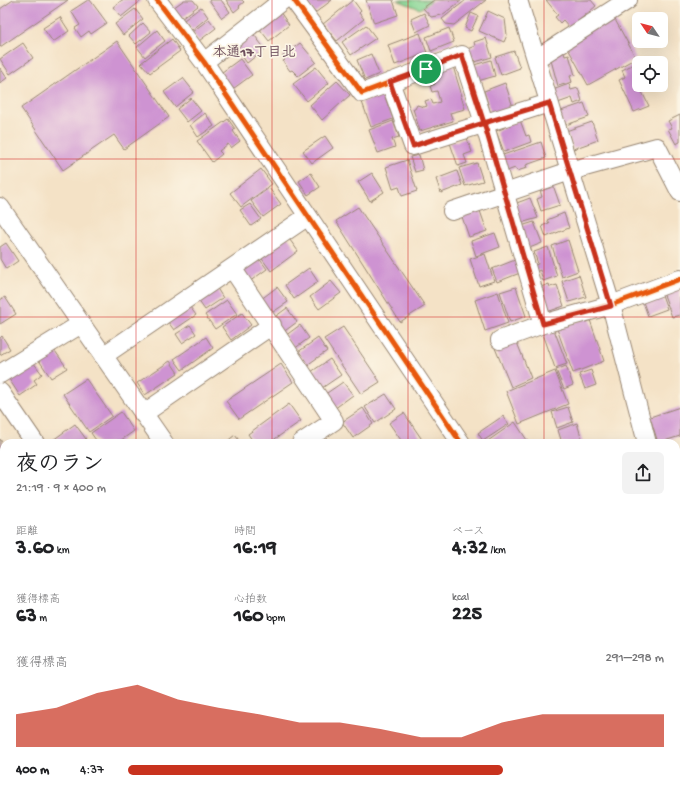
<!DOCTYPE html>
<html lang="ja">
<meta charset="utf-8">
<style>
body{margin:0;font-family:"Gochi Hand","Klee One",sans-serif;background:#f2f2f2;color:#202124;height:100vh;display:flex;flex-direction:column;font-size:15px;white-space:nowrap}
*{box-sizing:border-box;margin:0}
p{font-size:13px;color:#757577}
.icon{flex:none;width:22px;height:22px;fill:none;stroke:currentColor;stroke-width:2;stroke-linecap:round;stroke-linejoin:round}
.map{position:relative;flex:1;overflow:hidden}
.side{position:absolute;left:0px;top:439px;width:680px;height:354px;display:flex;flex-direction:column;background:#fff;border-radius:12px 12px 0 0;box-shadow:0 4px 16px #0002}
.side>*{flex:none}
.needle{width:26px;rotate:305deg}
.tools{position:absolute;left:632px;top:12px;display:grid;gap:8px}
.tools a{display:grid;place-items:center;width:36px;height:36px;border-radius:6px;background:#fff;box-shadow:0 4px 16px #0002;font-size:20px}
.pin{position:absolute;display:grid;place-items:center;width:34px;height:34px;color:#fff;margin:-17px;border:2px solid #fff;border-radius:50%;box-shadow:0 1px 4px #0007}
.round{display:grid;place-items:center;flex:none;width:42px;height:42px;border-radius:6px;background:#f2f2f2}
.overview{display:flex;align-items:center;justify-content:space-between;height:68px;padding:0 16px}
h1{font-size:22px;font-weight:700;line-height:30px}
.figures{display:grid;grid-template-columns:repeat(3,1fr);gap:6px;height:68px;padding:4px 16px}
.figures div{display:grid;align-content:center}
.figures b{font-size:20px;font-weight:700}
.figures small{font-size:11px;font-weight:400}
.figures p{font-size:11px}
.chart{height:112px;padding:8px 16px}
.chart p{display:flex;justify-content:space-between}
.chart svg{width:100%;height:72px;margin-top:4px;fill:#c8321e;opacity:.7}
ul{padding:0 16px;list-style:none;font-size:13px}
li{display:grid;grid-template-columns:64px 48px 1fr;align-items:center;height:30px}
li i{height:10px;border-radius:5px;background:#c8321e}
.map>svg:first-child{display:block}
.green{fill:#88d695;stroke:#62805a}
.building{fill:#ce93d2}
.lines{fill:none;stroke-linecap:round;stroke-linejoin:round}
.minor-casing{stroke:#988672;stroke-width:20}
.highway-casing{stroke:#988672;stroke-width:24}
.minor{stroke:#fff;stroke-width:18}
.highway{stroke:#fcba8e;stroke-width:22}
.cycleway-casing{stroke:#fcf5e5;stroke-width:8}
.cycleway{stroke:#e8590c;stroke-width:5}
.route-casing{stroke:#fff;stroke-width:8}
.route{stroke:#c8321e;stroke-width:5}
.grid{fill:none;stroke:#d62828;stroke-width:1;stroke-opacity:0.55}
.labels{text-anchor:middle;stroke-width:3.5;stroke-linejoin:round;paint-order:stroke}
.neighbourhood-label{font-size:14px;font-weight:bold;fill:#6e4f5d;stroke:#fcf5e5}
</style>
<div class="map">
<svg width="680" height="793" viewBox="0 0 680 793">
<rect width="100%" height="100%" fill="#fcf5e5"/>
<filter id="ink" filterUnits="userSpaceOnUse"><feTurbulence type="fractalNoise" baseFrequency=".025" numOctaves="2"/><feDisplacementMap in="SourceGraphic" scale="8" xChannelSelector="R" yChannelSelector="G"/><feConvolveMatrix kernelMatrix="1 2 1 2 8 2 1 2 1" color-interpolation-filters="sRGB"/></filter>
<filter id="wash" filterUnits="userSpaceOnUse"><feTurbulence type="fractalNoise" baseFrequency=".012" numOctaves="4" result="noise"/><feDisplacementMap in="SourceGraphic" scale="16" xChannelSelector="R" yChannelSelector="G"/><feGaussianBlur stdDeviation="0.9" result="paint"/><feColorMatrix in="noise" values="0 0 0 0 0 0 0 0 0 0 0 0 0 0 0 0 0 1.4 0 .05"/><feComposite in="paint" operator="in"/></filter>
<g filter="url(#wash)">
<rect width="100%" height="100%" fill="#f4e2c6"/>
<path class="green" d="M397 0H432L420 9Z"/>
<g id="blocks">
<path class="building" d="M13 0H68L0 47V9Z
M88 0H90L107 23 91 34 89 31 81 37 75 28 80 25 71 11Z
M122 0H142L121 17 113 7Z
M184 0H193L198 6 181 19 173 8Z
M209 0H221L230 12 222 18Z
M226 0H242L244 2 239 6 240 7 234 12Z
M305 0H332L315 13Z
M353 0 361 11 359 13 364 19 337 41 323 24Z
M366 0H393L398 15 374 23Z
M434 0H462L442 15 431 17 423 8Z
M466 0H486L454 25 446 24 442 19Z
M546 0H591L596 6 570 28 563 20 560 23 555 17 558 15Z
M201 7 208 17 192 30 184 20Z
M135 9 143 19 123 35 115 24Z
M488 11 505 19 507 35 504 42 479 31Z
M280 12 289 25 269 41 259 28Z
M424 13 430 25 416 32 411 19Z
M471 13 478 16 471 31 465 28Z
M613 16 636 58 588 85 565 43Z
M60 17 69 31 53 42 43 28Z
M209 19 216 28 199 41 192 32Z
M143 23 151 32 136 44 129 36Z
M366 25 376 38 351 55 342 42Z
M449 28 454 42 431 51 426 37Z
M157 30 165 41 145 57 137 47Z
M252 32 265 49 247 63 234 45Z
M420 33 427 53 395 65 388 45Z
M486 38 492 57 475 62 474 58 470 59 467 49 475 46 474 42Z
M172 39 180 51 150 73 141 63Z
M117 41 169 117 124 149 114 135 63 170 21 108Z
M23 43 33 58 10 74 0 59Z
M300 43 316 62 298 76 292 70 290 71 283 61 285 60 282 57Z
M563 49 565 56 569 55 575 75 570 76 572 82 558 86 549 53Z
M514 51 520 68 501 75 495 57Z
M371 54 379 74 365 80 357 60Z
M240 59 252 75 230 91 218 75Z
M491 60 495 76 478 81 474 65Z
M638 62 639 85H654V86L642 92 649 106 634 112 619 80 625 77 622 70Z
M452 63 462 96H461L465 109 450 113 453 121 420 131 413 109H415L417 105 424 107 427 106 425 101 431 99 433 104 440 102 437 91 432 92 430 86 435 84 434 80 430 81V78L427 77Z
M316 67 329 83 307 101 293 84Z
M0 68 7 78 0 83Z
M183 78 194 92 175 107 164 92Z
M337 81 350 95 322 120 310 105Z
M505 83 513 107 491 114 484 91Z
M569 84 571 90 578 88 582 101 574 104 572 98 555 104 550 91Z
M384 94 393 119 371 127 362 102Z
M191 98 201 111 187 122 177 109Z
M584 103 589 117 563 126 558 112Z
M205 113 214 126 198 137 190 125Z
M680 115V142L676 144 668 129 672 128 668 121Z
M228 119 235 129 233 131 240 141 231 148 228 144 219 151 222 154 212 162 197 141Z
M520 120 526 136 529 135 531 142 504 152 496 131 504 128V126Z
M393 121 399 137 392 139 395 147 378 153 369 130Z
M592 122 598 140 573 149 566 131Z
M325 136 333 148 312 163 303 151Z
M467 138 472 152 464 155 467 163 458 166 450 143Z
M541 142 546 158 526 165 527 168 517 171 515 168 502 173 497 157Z
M419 155 423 170 415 172 410 157Z
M407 160 417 191 402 196 399 187 393 189 386 167Z
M477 163 483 181 465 186 459 168Z
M261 169 272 184 241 207 230 193Z
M457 171 462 185 441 193 436 179Z
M311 173 320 187 308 195 299 181Z
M372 173 384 192 370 201 358 182Z
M553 185 560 205 541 211 537 199 542 197 540 190Z
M269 188 281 204 263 217 251 201Z
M530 198 538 218 521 223 514 204Z
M250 204 261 219 251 226 240 210Z
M358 207 425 306 400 322 336 221Z
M479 208 487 231 469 237 461 214Z
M564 213 569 228 546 237 542 226 549 223 547 220Z
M534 222 542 243 527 249 518 227Z
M495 233 500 247 476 256 471 241Z
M287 236 298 251 271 271 260 256Z
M568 240 578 271 562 277 552 246Z
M6 243 18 261 6 269 0 259V247Z
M548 247 557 276 543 281 540 270 536 272 534 265 538 264 534 252Z
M485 254 494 281 479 286 470 259Z
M258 257 267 269 249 282 240 270Z
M515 260 520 273 497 282 492 269Z
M309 268 318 282 294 299 285 285Z
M579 275 586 297 569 302 562 281Z
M331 281 341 293 319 309 310 297Z
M549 284 550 287 557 285 564 306 547 312 538 288Z
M215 285 223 298 205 310 196 297Z
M277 287 288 302 270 314 260 300Z
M516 287 526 316 510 322 500 292Z
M678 287 680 294V315L672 317 663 292Z
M498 292 508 323 485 331 475 300Z
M661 292 667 309 648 316 642 299Z
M5 297 16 314 0 324V300Z
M227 300 237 314 215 329 205 315Z
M187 303 196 315 174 330 165 318Z
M287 308 297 322 282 333 272 319Z
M242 313 251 325 231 340 222 327Z
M589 317 604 361 573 373 557 329Z
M190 325 196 334 182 343 176 334Z
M300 325 309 338 294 349 285 336Z
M343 327 380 382 361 394 324 339Z
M553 327 567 364 555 368 542 331Z
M2 336 10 349 0 355V338Z
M206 337 213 348 182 370 174 359Z
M318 338 327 351 307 365 298 352Z
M516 340 531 378 511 387 495 348Z
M53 348 67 368 51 378 38 359Z
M330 359 341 375 322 388 308 374Z
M170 361 178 373 145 395 137 383Z
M33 362 42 374 34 380 37 384 20 396 9 379Z
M281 364 293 382 239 419 226 401Z
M566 366 573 385 564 389 556 370Z
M591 370 596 385 585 389 579 374Z
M555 371 568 404 519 424 506 391Z
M86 379 112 416 89 432 63 394Z
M343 382 353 395 334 409 324 395Z
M386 394 396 409 375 423 365 407Z
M289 404 301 421 269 443H254L248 434Z
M568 407 573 422 557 428 552 412Z
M680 407V436L658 443 650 417Z
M363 408 373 424 353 438 342 422Z
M121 412 134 431 117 443H98L91 433Z
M404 413 423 441 420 443H403L389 423Z
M503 416 509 424 483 441 478 433Z
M515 422 529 443H485Z
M577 423 583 443H562L558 430Z
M75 424 86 439 81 443H49Z
M235 435 241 443H225Z
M0 439 4 445V456L0 459Z
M4 462V487L0 490V465Z
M4 503V525L0 528V506Z
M4 594V660L0 661V597Z
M680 731V745L676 746V732Z
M680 748V768H677L676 749Z
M4 766V789H54L45 793H4L0 783V768Z
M94 789H132L134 793H95Z
M209 789H268L270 792 210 793Z
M325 789H358L360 793H326Z
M373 789H402L403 793H374Z
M504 789H510L511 793H492Z
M544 789H565L555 793H545Z
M585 789H602L604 793H575Z
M654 789H665L668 793H655Z"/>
</g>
</g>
<g filter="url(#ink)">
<use href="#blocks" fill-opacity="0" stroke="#988672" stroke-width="1"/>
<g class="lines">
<g class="minor-casing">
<path id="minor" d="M157 0 204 62 461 443
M294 0 362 93 462 55 484 123 543 324 611 305 680 279
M518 0 611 305 647 443
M536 59 628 0
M204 62 283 0
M390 82 413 146 549 103
M0 207 164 443
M452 211 570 171 657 147 680 192
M232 268 334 421 301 443
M500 340 543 324
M103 356 308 216
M0 374 81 324
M0 392 35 443
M143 414 272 325
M0 557 4 563
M676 714H680
M188 789 190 793
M414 789 416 793
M518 789 519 793
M463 793 474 789
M628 793 629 789"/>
</g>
<g class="highway-casing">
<path id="highway" d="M676 488 680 487
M0 698 4 697"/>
</g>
<use href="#minor" class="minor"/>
<use href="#highway" class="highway"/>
<g class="cycleway-casing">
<path id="cycleway" d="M157 0 204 62 461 443
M294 0 362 93 462 55 484 123 543 324 611 305 680 279"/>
</g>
<use href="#cycleway" class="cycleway"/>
</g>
</g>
<g class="lines" filter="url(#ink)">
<g class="route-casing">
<path id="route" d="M426 69 462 55 484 123 549 103 611 306 543 324 484 123 413 146 390 82 426 69"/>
</g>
<use href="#route" class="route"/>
</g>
<path class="grid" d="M136 0V443M272 0V443M408 0V443M544 0V443M0 159H680M0 317H680M0 476H4M676 476H680M0 634H4M676 634H680M136 789V793M272 789V793M408 789V793M544 789V793"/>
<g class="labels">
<g class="neighbourhood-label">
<text x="254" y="56">本通17丁目北</text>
</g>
</g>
</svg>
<div class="tools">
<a><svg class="needle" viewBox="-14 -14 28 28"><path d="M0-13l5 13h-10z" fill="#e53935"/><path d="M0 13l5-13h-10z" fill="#757577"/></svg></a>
<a><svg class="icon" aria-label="locate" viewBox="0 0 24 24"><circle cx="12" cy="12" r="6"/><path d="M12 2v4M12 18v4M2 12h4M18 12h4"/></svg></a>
</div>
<div class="pin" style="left:426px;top:69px;background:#1e9e55"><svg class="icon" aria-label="arrive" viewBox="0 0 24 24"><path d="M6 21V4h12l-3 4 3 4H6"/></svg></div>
<section class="side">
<div class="overview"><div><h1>夜のラン</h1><p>21:19 · 9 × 400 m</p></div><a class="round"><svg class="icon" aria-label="share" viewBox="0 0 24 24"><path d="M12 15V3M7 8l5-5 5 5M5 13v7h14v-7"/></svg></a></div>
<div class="figures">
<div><p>距離</p><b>3.60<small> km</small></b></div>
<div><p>時間</p><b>16:19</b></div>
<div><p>ペース</p><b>4:32<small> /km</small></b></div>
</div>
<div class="figures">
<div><p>獲得標高</p><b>63<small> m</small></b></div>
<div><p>心拍数</p><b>160<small> bpm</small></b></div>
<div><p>kcal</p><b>225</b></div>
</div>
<div class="chart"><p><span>獲得標高</span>291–298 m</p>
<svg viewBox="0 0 160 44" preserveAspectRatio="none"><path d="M0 44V24L10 20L20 11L30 6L40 15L50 20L60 24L70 29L80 29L90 33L100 38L110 38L120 29L130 24L140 24L150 24L160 24V44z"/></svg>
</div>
<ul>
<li><b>400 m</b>4:37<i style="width:70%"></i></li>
</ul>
</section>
</div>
